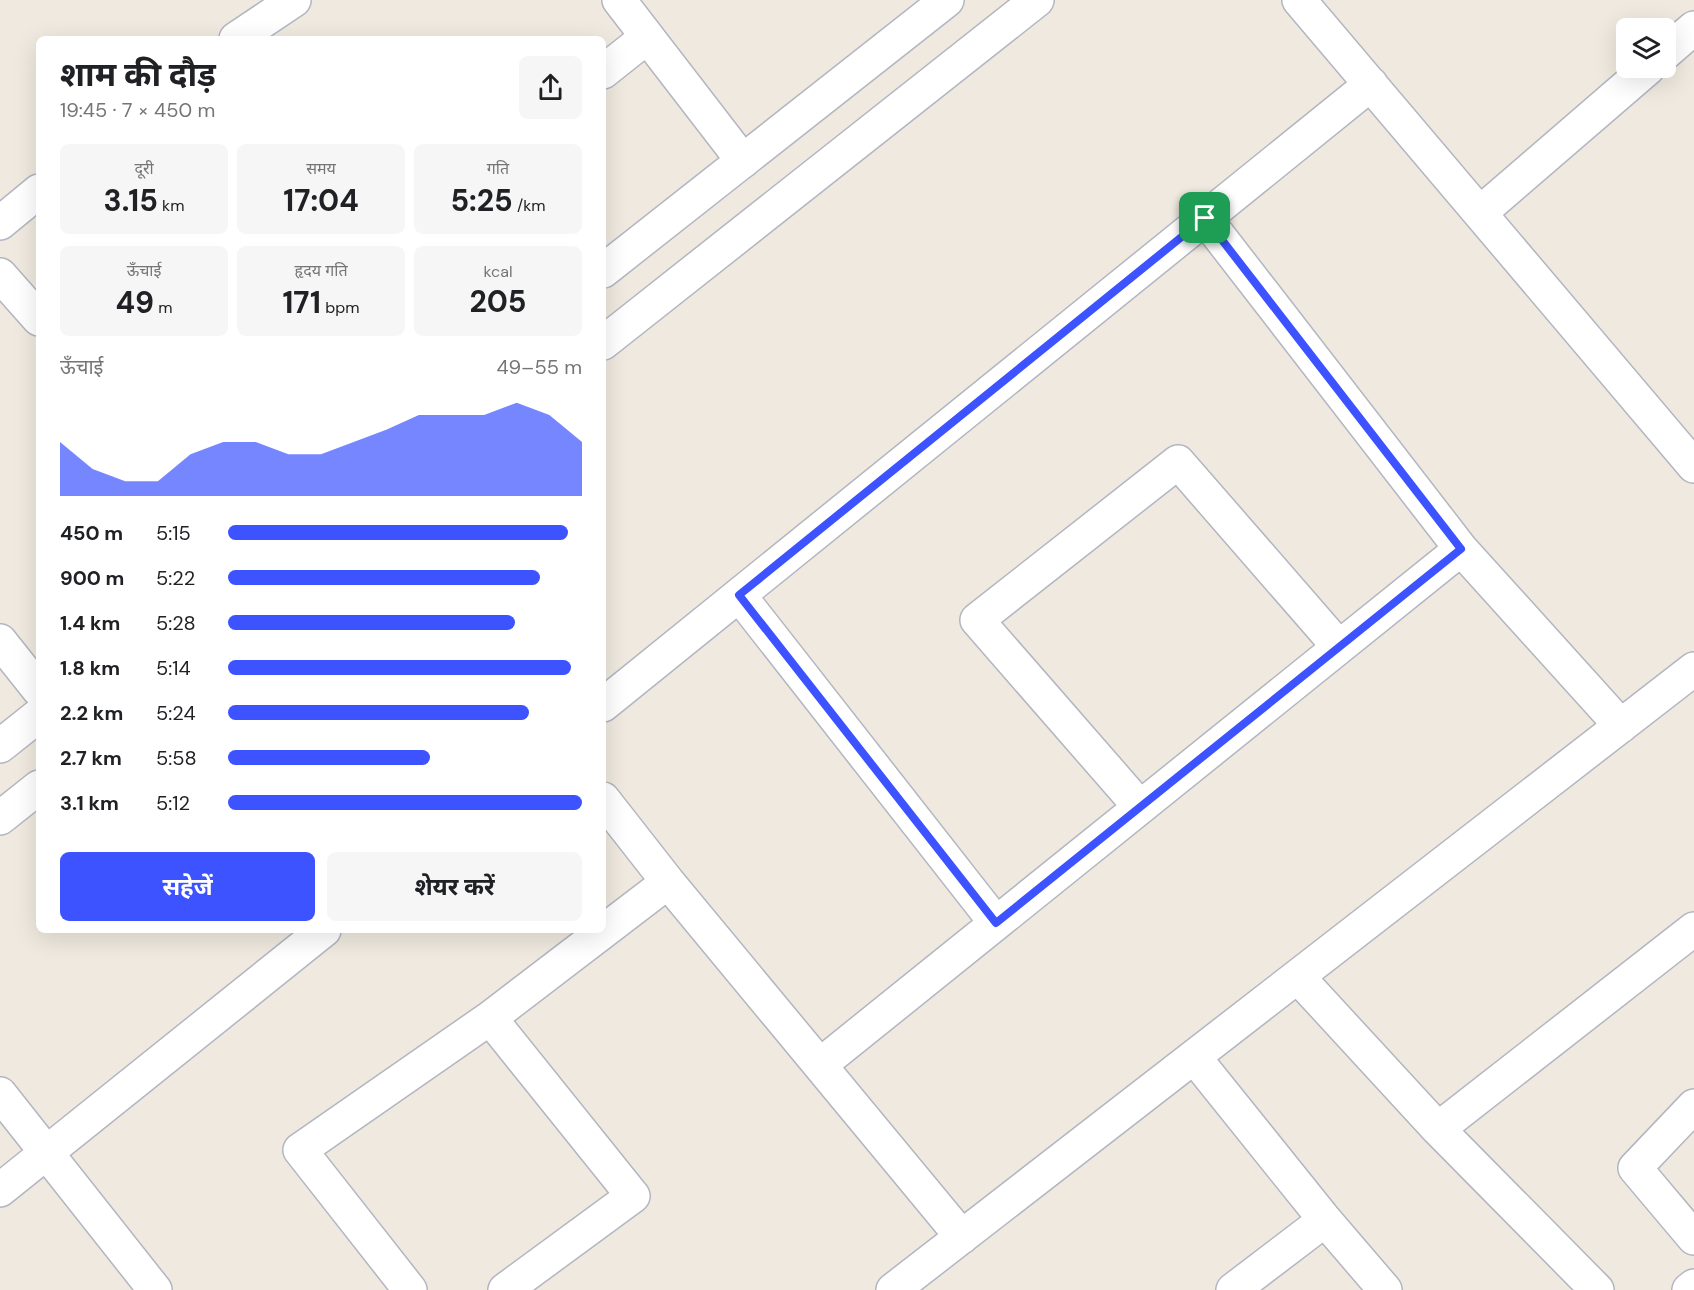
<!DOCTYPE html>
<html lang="hi">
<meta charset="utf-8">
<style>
body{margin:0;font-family:"DM Sans","Noto Sans Devanagari",sans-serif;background:#f6f6f6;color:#202124;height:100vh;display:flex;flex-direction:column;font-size:22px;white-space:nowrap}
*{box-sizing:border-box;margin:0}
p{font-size:20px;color:#757577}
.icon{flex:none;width:33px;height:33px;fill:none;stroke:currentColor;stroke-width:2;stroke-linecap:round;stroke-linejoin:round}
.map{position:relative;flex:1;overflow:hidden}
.panel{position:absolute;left:36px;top:36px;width:570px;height:897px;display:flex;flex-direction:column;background:#fff;border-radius:9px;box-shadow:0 6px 24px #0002}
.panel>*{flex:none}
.controls{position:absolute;left:1616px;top:18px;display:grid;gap:12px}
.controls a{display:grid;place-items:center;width:60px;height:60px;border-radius:9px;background:#fff;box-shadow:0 6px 24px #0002;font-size:30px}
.pin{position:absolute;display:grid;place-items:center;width:51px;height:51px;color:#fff;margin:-26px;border-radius:12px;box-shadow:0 3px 9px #0006}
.round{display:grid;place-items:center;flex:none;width:63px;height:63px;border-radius:9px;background:#f6f6f6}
.headline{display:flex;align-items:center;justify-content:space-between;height:102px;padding:0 24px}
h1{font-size:33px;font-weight:700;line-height:45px}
.figures{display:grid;grid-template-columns:repeat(3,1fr);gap:9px;height:102px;padding:6px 24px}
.figures div{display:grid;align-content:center;border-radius:9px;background:#f6f6f6;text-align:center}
.figures b{font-size:30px;font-weight:700}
.figures small{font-size:16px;font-weight:400}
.figures p{font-size:16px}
.chart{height:168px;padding:12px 24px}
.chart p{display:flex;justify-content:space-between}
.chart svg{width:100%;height:108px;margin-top:6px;fill:#3c53ff;opacity:.7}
.primary-button{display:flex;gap:12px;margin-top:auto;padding:12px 24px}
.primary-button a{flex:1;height:69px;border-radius:9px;background:#3c53ff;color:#fff;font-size:24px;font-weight:700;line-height:69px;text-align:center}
.primary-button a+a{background:#f6f6f6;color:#202124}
ul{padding:0 24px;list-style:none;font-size:20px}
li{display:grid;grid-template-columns:96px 72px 1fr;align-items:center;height:45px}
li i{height:15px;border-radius:8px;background:#3c53ff}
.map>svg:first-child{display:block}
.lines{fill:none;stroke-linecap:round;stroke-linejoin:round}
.street-casing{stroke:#b3b5c1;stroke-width:36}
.secondary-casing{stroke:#b3b5c1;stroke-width:36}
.street{stroke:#fff;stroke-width:33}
.secondary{stroke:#fff;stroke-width:33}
.route-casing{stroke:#fff;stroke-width:12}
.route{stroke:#3c53ff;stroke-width:8}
</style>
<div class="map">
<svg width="1694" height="1290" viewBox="0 0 1694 1290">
<rect width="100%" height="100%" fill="#efe9df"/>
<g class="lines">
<g class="street-casing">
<path id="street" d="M619 0 743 161
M1299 0 1694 466
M236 39 294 0
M1665 53 1694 28
M603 72 647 37
M1480 213 1648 68
M1205 218 1461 549
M0 223 39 191
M0 275 39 319
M739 595 996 923
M0 641 39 690
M603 705 1371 84
M1140 807 977 620 1178 462 1339 647
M668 882 962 1237
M1298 977 1438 1129 1694 929
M1194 1057 1325 1220 1233 1290
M820 1065 1461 549 1621 726
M0 1094 155 1290
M1694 1106 1635 1168 1694 1238
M1438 1129 1597 1290
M0 1190 324 930
M1325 1220 1385 1290
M410 1290 300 1150 490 1018
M505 1290 633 1196 490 1018 668 882 603 799
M893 1290 1694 669
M1689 1290 1694 1286"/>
</g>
<g class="secondary-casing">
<path id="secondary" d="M603 271 947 0
M603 343 1037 0
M0 746 39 715
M0 818 39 787"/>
</g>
<use href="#street" class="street"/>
<use href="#secondary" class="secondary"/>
</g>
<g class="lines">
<g class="route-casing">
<path id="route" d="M1205 218 1461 549 996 923 739 595Z"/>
</g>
<use href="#route" class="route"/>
</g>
</svg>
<div class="controls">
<a><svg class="icon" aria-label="layers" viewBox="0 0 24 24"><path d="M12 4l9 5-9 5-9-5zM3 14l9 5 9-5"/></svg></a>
</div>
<div class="pin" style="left:1205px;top:218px;background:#1e9e55"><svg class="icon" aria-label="arrive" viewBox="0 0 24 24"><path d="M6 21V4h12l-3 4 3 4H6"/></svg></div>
<section class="panel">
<div class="headline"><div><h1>शाम की दौड़</h1><p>19:45 · 7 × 450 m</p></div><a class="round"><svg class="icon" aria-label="share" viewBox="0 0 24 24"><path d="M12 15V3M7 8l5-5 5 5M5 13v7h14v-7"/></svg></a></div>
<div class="figures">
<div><p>दूरी</p><b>3.15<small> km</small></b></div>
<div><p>समय</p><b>17:04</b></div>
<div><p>गति</p><b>5:25<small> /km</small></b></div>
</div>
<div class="figures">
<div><p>ऊँचाई</p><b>49<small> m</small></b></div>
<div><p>हृदय गति</p><b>171<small> bpm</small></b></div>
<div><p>kcal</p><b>205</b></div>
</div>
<div class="chart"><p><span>ऊँचाई</span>49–55 m</p>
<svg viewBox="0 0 160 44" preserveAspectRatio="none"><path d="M0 44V22L10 33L20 38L30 38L40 27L50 22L60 22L70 27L80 27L90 22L100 17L110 11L120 11L130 11L140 6L150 11L160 22V44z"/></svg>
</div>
<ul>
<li><b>450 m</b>5:15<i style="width:96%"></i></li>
<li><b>900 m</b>5:22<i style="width:88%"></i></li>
<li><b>1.4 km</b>5:28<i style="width:81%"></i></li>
<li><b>1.8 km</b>5:14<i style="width:97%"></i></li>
<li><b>2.2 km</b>5:24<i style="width:85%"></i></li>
<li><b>2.7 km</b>5:58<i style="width:57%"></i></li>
<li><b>3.1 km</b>5:12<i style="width:100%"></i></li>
</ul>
<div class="primary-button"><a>सहेजें</a><a>शेयर करें</a></div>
</section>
</div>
